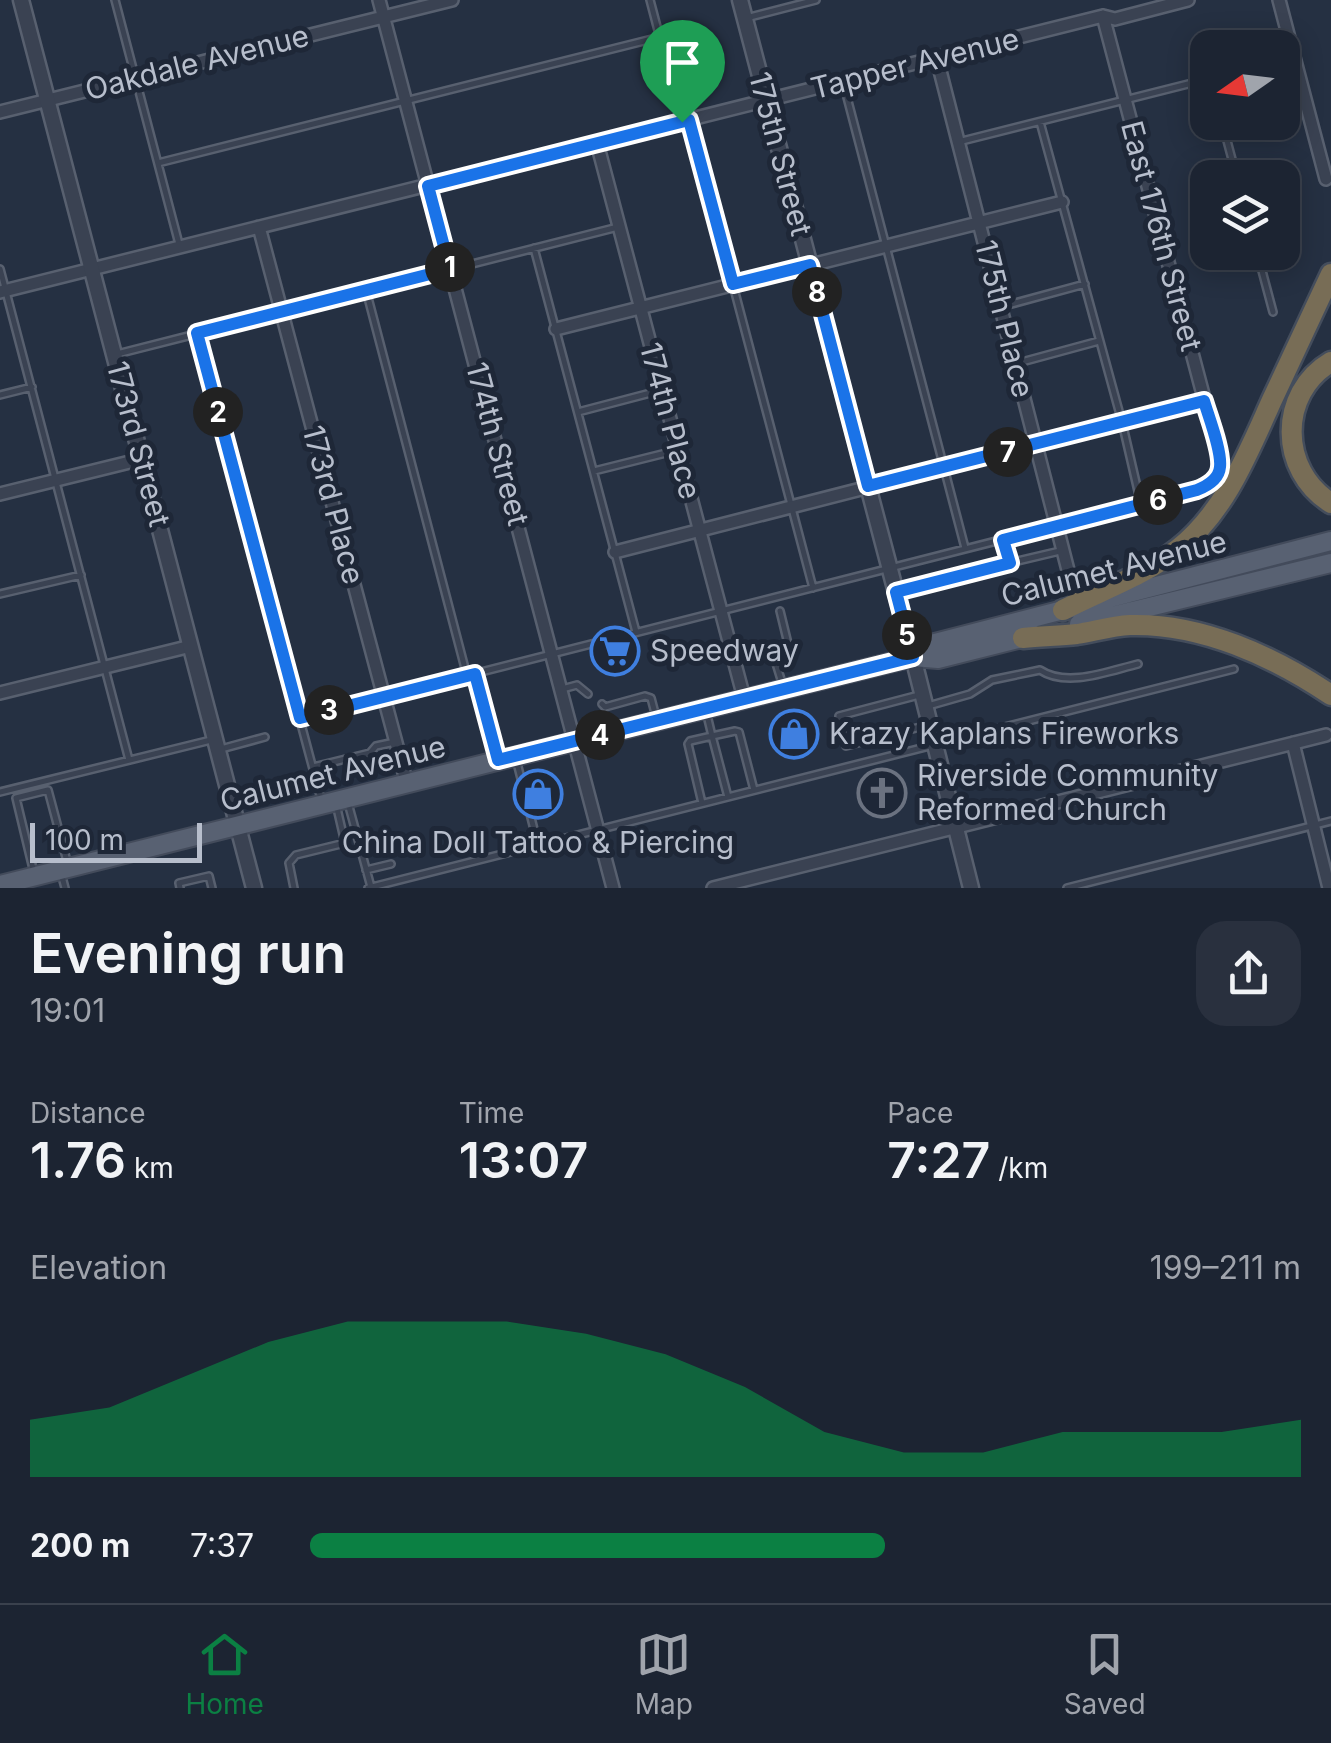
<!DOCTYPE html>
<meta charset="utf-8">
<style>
body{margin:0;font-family:Inter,sans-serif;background:#29303e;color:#f1f3f6;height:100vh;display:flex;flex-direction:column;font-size:38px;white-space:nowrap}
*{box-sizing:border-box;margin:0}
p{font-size:32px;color:#a0a4ac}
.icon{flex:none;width:55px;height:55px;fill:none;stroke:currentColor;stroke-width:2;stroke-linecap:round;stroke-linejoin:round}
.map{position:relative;height:888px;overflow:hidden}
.details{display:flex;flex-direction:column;background:#1c2432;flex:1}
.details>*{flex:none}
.needle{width:65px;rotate:256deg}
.fabs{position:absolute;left:1190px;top:30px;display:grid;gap:20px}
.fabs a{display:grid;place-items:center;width:110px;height:110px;border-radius:20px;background:#1c2432;box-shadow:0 5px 25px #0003,0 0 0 2px #3a414d;font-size:50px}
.scale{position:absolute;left:30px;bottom:25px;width:172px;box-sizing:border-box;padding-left:10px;border:5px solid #b7becc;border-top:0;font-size:28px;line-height:35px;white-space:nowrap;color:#b7becc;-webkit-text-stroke:8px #1e2737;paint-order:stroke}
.pin{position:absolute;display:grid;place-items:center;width:85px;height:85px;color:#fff;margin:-102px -42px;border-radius:50% 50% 50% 0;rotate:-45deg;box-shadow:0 0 10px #0007}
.pin .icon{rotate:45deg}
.km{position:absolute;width:50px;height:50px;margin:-25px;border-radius:50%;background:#222;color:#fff;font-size:28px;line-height:50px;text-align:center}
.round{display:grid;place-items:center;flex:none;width:105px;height:105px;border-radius:30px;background:#29303e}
.summary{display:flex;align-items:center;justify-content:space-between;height:170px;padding:0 30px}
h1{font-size:55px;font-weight:600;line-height:75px}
.figures{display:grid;grid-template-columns:repeat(3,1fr);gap:15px;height:170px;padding:10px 30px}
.figures div{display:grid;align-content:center}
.figures b{font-size:50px;font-weight:600}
.figures small{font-size:28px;font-weight:400}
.figures p{font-size:28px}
.chart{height:280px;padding:20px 30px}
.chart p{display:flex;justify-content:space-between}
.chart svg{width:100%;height:180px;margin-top:10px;fill:#0b8043;opacity:.7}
ul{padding:0 30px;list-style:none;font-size:32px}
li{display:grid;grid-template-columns:160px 120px 1fr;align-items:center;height:75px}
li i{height:25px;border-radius:12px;background:#0b8043}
.tabs{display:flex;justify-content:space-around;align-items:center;height:140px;border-top:2px solid #3a414d;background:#1c2432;font-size:28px;color:#a0a4ac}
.tabs a{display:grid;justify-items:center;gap:5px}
.tabs .on{color:#0b8043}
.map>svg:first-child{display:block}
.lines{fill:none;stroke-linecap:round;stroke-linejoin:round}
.service-casing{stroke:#58606f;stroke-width:10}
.minor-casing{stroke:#58606f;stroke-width:16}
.tertiary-casing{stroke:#58606f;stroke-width:19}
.primary-casing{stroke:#434b5b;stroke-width:22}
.motorway-casing{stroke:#444d5c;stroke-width:25}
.service{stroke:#3a4252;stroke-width:5}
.minor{stroke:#3a4252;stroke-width:11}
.tertiary{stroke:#3a4252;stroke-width:14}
.primary{stroke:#586172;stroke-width:18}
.motorway{stroke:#786d56;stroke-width:20}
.route-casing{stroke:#fff;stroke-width:20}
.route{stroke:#1a73e8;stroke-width:12}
.labels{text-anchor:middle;stroke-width:10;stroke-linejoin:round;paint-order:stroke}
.street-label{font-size:30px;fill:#b7becc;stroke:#1e2737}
.poi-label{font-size:30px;fill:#b7becc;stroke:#1e2737;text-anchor:start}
</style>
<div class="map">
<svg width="1331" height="888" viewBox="0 0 1331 888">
<rect width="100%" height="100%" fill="#253042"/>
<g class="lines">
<g class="service-casing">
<path id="service" d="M115 0 179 244
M650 0 681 118
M746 18 816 0
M843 82 965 548
M690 122 813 588
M1040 122 1122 422 1141 504
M1222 122 1237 178
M958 142 1208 79
M158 163 660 37
M534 248 636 632
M1257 252 1273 312
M0 269 129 760
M366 290 467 676
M1004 306 1085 284
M197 333 321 799
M117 354 618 227
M1018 363 1099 341
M0 395 32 387
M578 412 662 390
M594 471 678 450
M1003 540 1009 563 1060 551
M899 592 1009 563
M0 594 81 575
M780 611 791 656 775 660 783 686
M475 674 498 758
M562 689 577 685 588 694
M919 695 839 716 846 746 928 725
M602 704 605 707 645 696 651 698 656 717
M928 706 970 694 992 680 1040 670C1067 688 1109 671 1138 664
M300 718 1197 490C1211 483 1222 475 1219 458
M221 749 265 737
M516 759 538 845
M313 767 370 753 376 746 395 742
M0 792 211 740
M728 797 712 736 735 731 739 732 754 790
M348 803 371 887
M702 803 688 744 690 741 712 736 706 711
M366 870 391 864
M34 873 16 798 48 790 68 865
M61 873 65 888
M180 888 179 883 209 876 212 888
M294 888 289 863 296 855 345 843 336 804
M368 888 1234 669
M1067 888 1331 821"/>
</g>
<g class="minor-casing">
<path id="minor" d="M379 0 613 888
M1279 0 1326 179
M1103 16 1219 455
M937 59 1070 578
M0 112 452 0
M597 143 744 698
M259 227 407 784
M0 292 1103 16 1115 19 1188 0
M556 329 1062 202
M0 494 142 459
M615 552 1205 401
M0 693 191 646
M1293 743 1329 888
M713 888 1326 735"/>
</g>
<g class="tertiary-casing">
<path id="tertiary" d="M21 0 254 888
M740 0 913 657 971 888"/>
</g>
<g class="primary-casing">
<path id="primary" d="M1079 624 1331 563
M913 657 938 659 1034 635
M0 885 913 657 935 643 1331 541"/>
</g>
<g class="motorway-casing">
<path id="motorway" d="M1331 362C1278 393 1279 471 1331 503
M1063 610C1102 590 1143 576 1178 549 1225 512 1248 453 1272 400 1292 358 1311 316 1331 274
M1023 638C1041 636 1059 636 1077 634 1095 631 1112 626 1130 625 1201 623 1273 656 1331 695"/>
</g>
<use href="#service" class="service"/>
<use href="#minor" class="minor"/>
<use href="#tertiary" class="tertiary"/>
<use href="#primary" class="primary"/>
<use href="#motorway" class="motorway"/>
</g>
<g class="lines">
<g class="route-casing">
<path id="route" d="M689 120 733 284 810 265 868 486 1204 401C1209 418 1222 451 1220 467 1219 479 1207 486 1197 490L1003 540 1010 563 896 592 913 657 498 760 475 674 300 718 197 333 450 269 428 186Z"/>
</g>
<use href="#route" class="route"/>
</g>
<defs>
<g id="supermarket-ring" transform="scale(2.5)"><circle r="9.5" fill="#1e2737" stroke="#3f7fe0" stroke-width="1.5"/><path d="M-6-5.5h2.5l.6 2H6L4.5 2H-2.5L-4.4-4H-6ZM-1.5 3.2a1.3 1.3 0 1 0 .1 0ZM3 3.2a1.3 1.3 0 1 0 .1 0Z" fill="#3f7fe0"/></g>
<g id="shop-ring" transform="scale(2.5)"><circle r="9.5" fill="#1e2737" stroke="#3f7fe0" stroke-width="1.5"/><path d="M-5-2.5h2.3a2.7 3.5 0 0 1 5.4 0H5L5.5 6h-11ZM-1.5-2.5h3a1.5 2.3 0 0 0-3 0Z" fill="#3f7fe0"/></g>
<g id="church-ring" transform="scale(2.5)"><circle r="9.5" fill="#1e2737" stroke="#6b7280" stroke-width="1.5"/><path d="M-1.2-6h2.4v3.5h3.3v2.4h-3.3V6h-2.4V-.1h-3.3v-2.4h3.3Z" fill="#6b7280"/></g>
</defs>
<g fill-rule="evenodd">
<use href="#supermarket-ring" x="615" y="651"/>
<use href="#shop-ring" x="794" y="734"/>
<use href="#church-ring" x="882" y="793"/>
<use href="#shop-ring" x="538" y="794"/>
</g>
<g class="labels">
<g class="street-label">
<text transform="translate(197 63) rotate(-14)" y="10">Oakdale Avenue</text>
<text transform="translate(915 64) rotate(-14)" y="10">Tapper Avenue</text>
<text transform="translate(780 154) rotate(75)" y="10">175th Street</text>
<text transform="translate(1161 236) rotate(75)" y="10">East 176th Street</text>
<text transform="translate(1004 319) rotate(76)" y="10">175th Place</text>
<text transform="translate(670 421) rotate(75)" y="10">174th Place</text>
<text transform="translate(138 444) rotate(75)" y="10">173rd Street</text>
<text transform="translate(497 444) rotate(75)" y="10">174th Street</text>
<text transform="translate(333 505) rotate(75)" y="10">173rd Place</text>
<text transform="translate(1114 569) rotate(-14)" y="10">Calumet Avenue</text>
<text transform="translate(333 774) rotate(-14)" y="10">Calumet Avenue</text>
</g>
<g class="poi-label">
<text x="650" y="661">Speedway</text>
<text x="829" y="744">Krazy Kaplans Fireworks</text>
<text x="917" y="786">Riverside Community<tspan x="917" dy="34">Reformed Church</tspan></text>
<text x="538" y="853" text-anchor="middle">China Doll Tattoo &amp; Piercing</text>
</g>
</g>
</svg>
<div class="fabs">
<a><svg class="needle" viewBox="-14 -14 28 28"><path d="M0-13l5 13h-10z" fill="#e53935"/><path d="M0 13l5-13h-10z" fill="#a0a4ac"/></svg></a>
<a><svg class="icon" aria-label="layers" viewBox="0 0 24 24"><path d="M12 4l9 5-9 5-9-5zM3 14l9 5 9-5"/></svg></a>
</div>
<div class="scale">100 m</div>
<div class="pin" style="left:682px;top:122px;background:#1e9e55"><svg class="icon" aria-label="arrive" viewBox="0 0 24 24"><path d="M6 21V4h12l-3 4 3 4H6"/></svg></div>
<b class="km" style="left:450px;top:267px">1</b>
<b class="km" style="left:218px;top:412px">2</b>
<b class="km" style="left:329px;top:710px">3</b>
<b class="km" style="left:600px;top:735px">4</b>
<b class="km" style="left:907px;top:635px">5</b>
<b class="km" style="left:1158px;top:500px">6</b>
<b class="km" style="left:1008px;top:452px">7</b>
<b class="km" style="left:817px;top:292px">8</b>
</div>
<section class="details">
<div class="summary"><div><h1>Evening run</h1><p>19:01</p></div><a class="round"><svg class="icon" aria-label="share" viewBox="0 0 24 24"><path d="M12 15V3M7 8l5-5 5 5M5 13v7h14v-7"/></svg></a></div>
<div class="figures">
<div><p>Distance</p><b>1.76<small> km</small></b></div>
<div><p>Time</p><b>13:07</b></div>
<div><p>Pace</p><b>7:27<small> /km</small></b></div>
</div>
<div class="chart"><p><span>Elevation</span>199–211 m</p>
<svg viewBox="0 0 160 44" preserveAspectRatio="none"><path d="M0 44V30L10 27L20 19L30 11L40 6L50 6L60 6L70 9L80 14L90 22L100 33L110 38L120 38L130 33L140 33L150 33L160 30V44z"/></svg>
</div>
<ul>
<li><b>200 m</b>7:37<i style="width:58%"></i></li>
</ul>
</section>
<nav class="tabs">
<a class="on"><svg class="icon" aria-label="home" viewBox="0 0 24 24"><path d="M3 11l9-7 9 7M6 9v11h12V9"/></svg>Home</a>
<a><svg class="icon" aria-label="map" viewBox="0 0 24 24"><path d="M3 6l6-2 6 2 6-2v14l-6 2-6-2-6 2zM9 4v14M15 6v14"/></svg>Map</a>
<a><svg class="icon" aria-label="saved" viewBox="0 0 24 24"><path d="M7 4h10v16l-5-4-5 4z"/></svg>Saved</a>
</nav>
